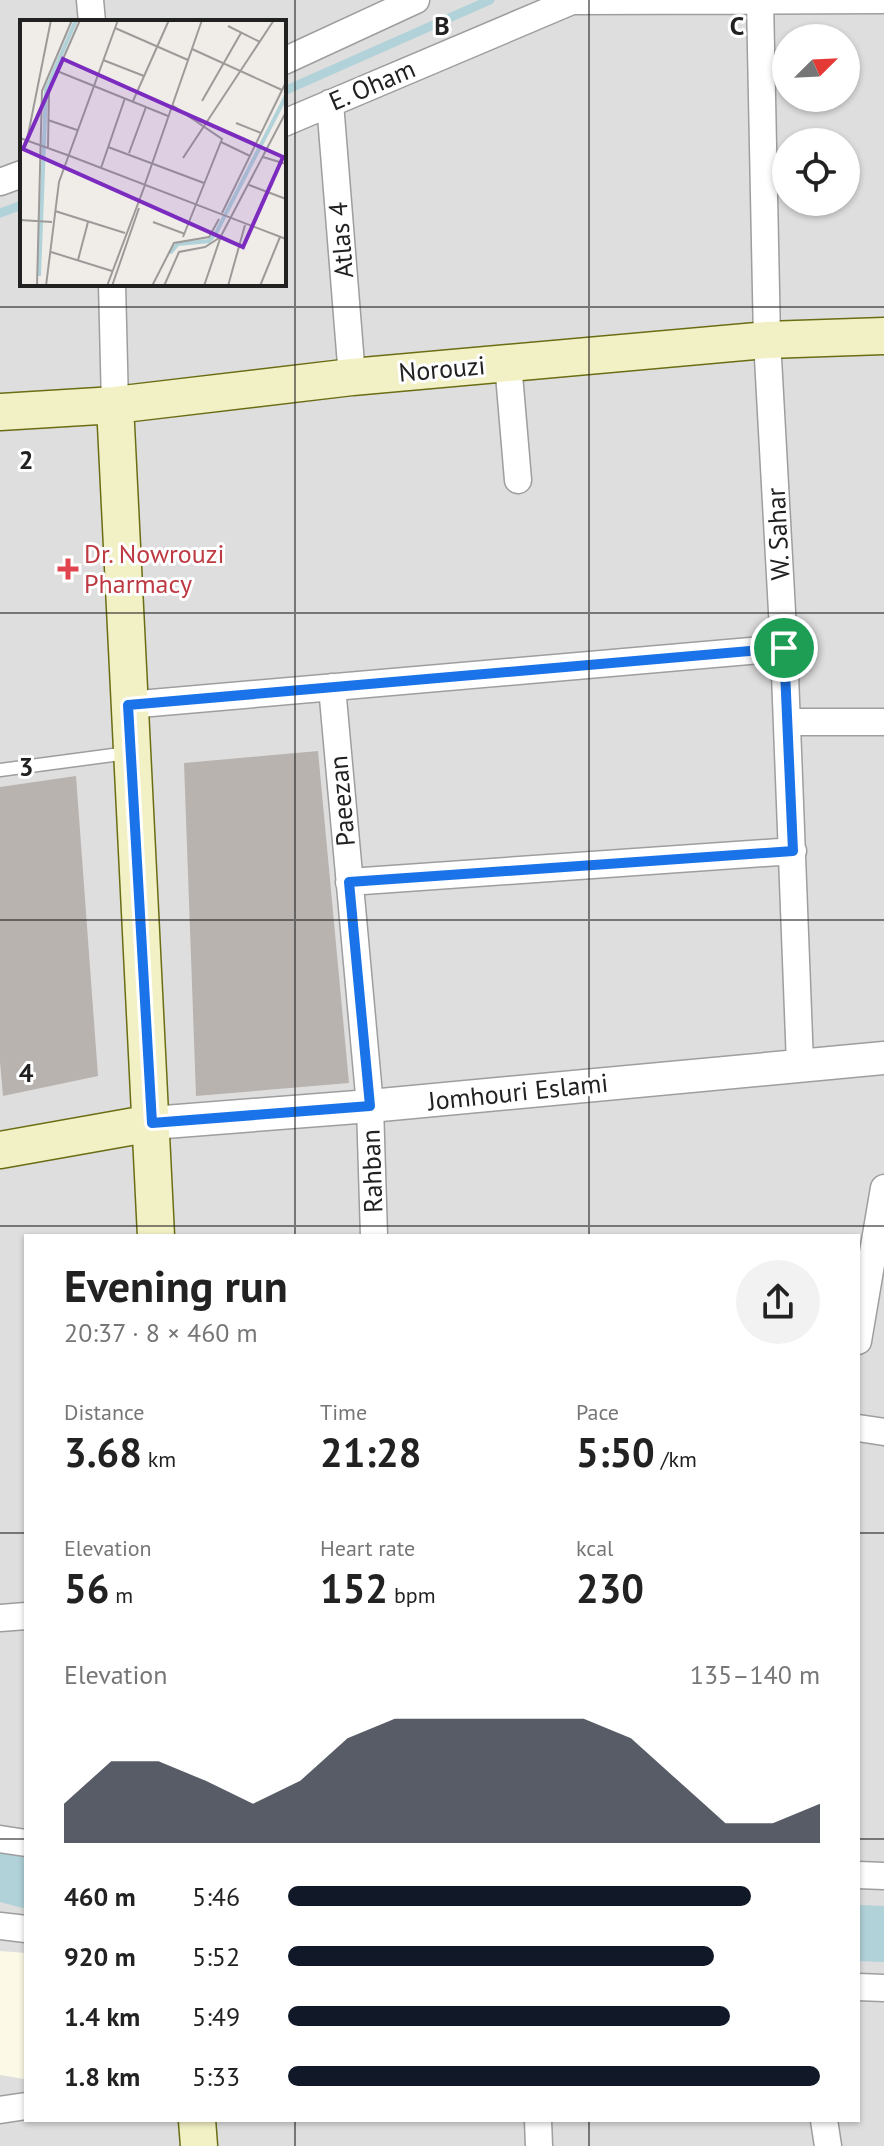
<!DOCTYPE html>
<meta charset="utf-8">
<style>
body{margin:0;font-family:"PT Sans",sans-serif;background:#f2f2f2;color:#222;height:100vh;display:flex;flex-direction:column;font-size:30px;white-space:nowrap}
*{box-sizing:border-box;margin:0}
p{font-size:26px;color:#767676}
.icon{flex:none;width:44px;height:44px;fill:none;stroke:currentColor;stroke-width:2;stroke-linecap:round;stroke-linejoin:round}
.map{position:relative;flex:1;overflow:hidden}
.side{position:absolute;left:24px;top:1234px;width:836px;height:888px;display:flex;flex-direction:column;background:#fff;border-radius:0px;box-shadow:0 2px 6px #0004}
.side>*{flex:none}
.needle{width:52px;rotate:66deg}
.tools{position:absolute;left:772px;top:24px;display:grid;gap:16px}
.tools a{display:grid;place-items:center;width:88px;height:88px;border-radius:50%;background:#fff;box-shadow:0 2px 6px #0004;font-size:40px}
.pin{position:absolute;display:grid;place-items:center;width:68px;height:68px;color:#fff;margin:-34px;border:4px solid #fff;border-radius:50%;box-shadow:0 2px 8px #0007}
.round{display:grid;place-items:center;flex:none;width:84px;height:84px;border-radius:42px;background:#f2f2f2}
.summary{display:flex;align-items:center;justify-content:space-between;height:136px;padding:0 40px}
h1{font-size:44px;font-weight:700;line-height:60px}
.figures{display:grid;grid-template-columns:repeat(3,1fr);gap:12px;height:136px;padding:8px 40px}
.figures div{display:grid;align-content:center}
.figures b{font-size:40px;font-weight:700}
.figures small{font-size:22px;font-weight:400}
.figures p{font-size:22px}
.chart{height:224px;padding:16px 40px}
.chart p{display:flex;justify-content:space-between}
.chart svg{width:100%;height:144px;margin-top:8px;fill:#111827;opacity:.7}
ul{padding:0 40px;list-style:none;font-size:26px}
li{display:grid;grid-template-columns:128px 96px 1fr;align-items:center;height:60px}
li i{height:20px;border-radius:10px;background:#111827}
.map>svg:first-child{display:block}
.residential{fill:#dfdede;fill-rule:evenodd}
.education{fill:#fcfae7}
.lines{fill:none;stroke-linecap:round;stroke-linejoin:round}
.stream{stroke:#b0d2d8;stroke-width:9}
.river{stroke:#b0d2d8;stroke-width:56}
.building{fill:#b9b3af}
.service-casing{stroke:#9e9e9e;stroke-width:15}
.minor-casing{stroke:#9e9e9e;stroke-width:29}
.tertiary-casing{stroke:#9e9e9e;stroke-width:35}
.secondary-casing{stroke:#6a6d14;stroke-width:39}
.service{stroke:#fff;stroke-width:12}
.minor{stroke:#fff;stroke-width:26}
.tertiary{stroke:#fff;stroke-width:32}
.secondary{stroke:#f2f1c5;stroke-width:36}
.route-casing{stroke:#fff;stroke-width:16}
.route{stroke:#1a73e8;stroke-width:10}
.grid{fill:none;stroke:#212121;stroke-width:2;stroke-opacity:0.55}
.health-dot{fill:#e0444e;stroke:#fff;stroke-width:3}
.labels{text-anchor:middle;stroke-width:6;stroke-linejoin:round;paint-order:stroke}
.street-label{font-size:26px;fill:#212121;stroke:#fff}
.health-label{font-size:26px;fill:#be3a42;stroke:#fff;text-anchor:start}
.inset-river{fill:none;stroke:#b0d2d8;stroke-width:4}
.inset-road{fill:none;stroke:#9d9b99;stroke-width:2}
.view{fill:#7b2cbf;fill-opacity:0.15;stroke:#7b2cbf;stroke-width:4}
.inset-edge{fill:none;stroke:#212121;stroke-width:4}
.grid-label{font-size:26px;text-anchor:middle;font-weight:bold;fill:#212121;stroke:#fff;stroke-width:6;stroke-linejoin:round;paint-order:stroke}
</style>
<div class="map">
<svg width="884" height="2146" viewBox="0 0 884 2146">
<rect width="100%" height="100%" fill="#f0ede9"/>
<path class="residential" d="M0 0H884V2146H0ZM22 22H284V284H22ZM786 38H846V98H786ZM786 142H846V202H786ZM26 1236H858V2120H26Z"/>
<path class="education" d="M0 1951 26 1953 24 2079 0 2075Z"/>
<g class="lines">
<path class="stream" d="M284 91 490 0
M0 213 22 205"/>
<path class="river" d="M0 1873 26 1880
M858 1933 884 1934"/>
</g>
<path class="building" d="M318 751 349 1083 196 1096 184 763Z
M76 776 98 1076 3 1096 0 1062V787Z"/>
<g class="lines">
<g class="service-casing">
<path id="service" d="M0 770 128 753"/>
</g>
<g class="minor-casing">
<path id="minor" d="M90 0 92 22
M760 0 767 340 784 648 800 1064
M284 61 416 0
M330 103 352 377
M284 123 572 1 881 0
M0 182 22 174
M112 284 115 405
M508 363 518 480
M332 687 370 1106 374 1236
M128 705 784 648
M788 722H884
M349 882 793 851
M858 1341 884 1188
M858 1428 884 1432
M0 1618 26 1616
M0 1839 26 1843
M858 1875 884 1876
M0 1926 26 1929
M858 1987 884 1988
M0 2110 26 2106
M538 2120 539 2146
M824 2120 828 2146"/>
</g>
<g class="tertiary-casing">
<path id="tertiary" d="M152 1123 370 1106 884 1058"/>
</g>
<g class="secondary-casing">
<path id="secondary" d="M115 405 156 1236
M0 412 115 405 352 377 767 340 884 336
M0 1150 152 1123
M197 2120 199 2146"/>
</g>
<use href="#service" class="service"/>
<use href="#minor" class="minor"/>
<use href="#tertiary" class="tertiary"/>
<use href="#secondary" class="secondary"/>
</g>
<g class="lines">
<g class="route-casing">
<path id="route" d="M784 648 793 851 349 882 370 1106 152 1123 128 705Z"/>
</g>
<use href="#route" class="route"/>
</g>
<path class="grid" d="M295 0V1236M589 0V1236M0 307H884M0 613H884M0 920H884M0 1226H884M0 1533H26M858 1533H884M0 1839H26M858 1839H884M295 2120V2146M589 2120V2146"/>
<path class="health-dot" d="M64 557h8v8h8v8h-8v8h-8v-8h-8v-8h8z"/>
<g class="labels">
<g class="street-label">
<text transform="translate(372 85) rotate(-23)" y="9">E. Oham</text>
<text transform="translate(341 240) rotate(-95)" y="9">Atlas 4</text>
<text transform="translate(442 369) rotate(-5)" y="9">Norouzi</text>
<text transform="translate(778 534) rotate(-93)" y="9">W. Sahar</text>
<text transform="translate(342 801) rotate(-95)" y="9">Paeezan</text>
<text transform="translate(518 1092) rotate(-6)" y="9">Jomhouri Eslami</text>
<text transform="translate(372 1171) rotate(-92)" y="9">Rahban</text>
</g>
<g class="health-label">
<text x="84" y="563">Dr. Nowrouzi<tspan x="84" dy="30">Pharmacy</tspan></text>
</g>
</g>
<g transform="translate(20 20)">
<rect width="266" height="266" fill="#f0ede9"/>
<path class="inset-river" d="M150 233 158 224 189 221 196 213 266 76M19 256 26 70 56 0"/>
<path class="inset-road" d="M208 6 240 22M95 8 168 40M172 29 262 70M83 40 124 56M37 51 148 96M113 81 149 0M182 81 221 13M152 85 202 119 163 217M28 100 57 110M216 103 241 113M0 118 50 136M7 120 31 0M201 122 230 136M28 127 29 71 60 0M88 127 184 163M109 133 126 87M50 136 266 219M243 137 266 144M163 138 254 0M81 148 105 78M125 164 182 0M229 165 266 179M35 191 105 213M202 193 266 62M0 200 32 202M133 202 165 214M31 232 92 251M58 240 68 202M17 266 22 71 52 0M26 266 39 162 98 0M87 266 125 165M92 266 119 188M132 266 154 223 189 217 199 199M144 266 159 232 185 227 199 218M184 266 201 216 266 92M208 266 225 205M240 266 260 217"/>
<path class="view" d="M43 39 263 137 223 227 3 129Z"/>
<rect width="266" height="266" class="inset-edge"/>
</g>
<g class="grid-label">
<text x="442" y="35">B</text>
<text x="737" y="35">C</text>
<text x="26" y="469">2</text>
<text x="26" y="776">3</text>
<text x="26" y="1082">4</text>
</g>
</svg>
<div class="tools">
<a><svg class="needle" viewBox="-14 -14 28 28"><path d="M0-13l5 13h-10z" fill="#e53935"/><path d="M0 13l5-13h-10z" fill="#767676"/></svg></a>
<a><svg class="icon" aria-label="locate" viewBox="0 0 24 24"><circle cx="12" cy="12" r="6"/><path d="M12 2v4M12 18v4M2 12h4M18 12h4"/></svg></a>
</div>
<div class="pin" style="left:784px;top:648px;background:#1e9e55"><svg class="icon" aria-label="arrive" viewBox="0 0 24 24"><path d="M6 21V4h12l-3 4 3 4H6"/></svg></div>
<section class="side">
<div class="summary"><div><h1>Evening run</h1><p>20:37 · 8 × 460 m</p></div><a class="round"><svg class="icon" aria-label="share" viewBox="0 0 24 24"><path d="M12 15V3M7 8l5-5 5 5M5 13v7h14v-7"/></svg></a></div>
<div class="figures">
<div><p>Distance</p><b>3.68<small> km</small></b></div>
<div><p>Time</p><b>21:28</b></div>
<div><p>Pace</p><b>5:50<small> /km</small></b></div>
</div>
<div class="figures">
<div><p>Elevation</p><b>56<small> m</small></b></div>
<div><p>Heart rate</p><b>152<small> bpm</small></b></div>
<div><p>kcal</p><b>230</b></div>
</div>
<div class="chart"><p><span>Elevation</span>135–140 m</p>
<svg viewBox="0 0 160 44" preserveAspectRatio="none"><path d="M0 44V32L10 19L20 19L30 25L40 32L50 25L60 12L70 6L80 6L90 6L100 6L110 6L120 12L130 25L140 38L150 38L160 32V44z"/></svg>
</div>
<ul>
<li><b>460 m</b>5:46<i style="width:87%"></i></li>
<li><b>920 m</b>5:52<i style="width:80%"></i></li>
<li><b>1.4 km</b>5:49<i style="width:83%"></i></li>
<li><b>1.8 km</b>5:33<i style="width:100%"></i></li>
</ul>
</section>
</div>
